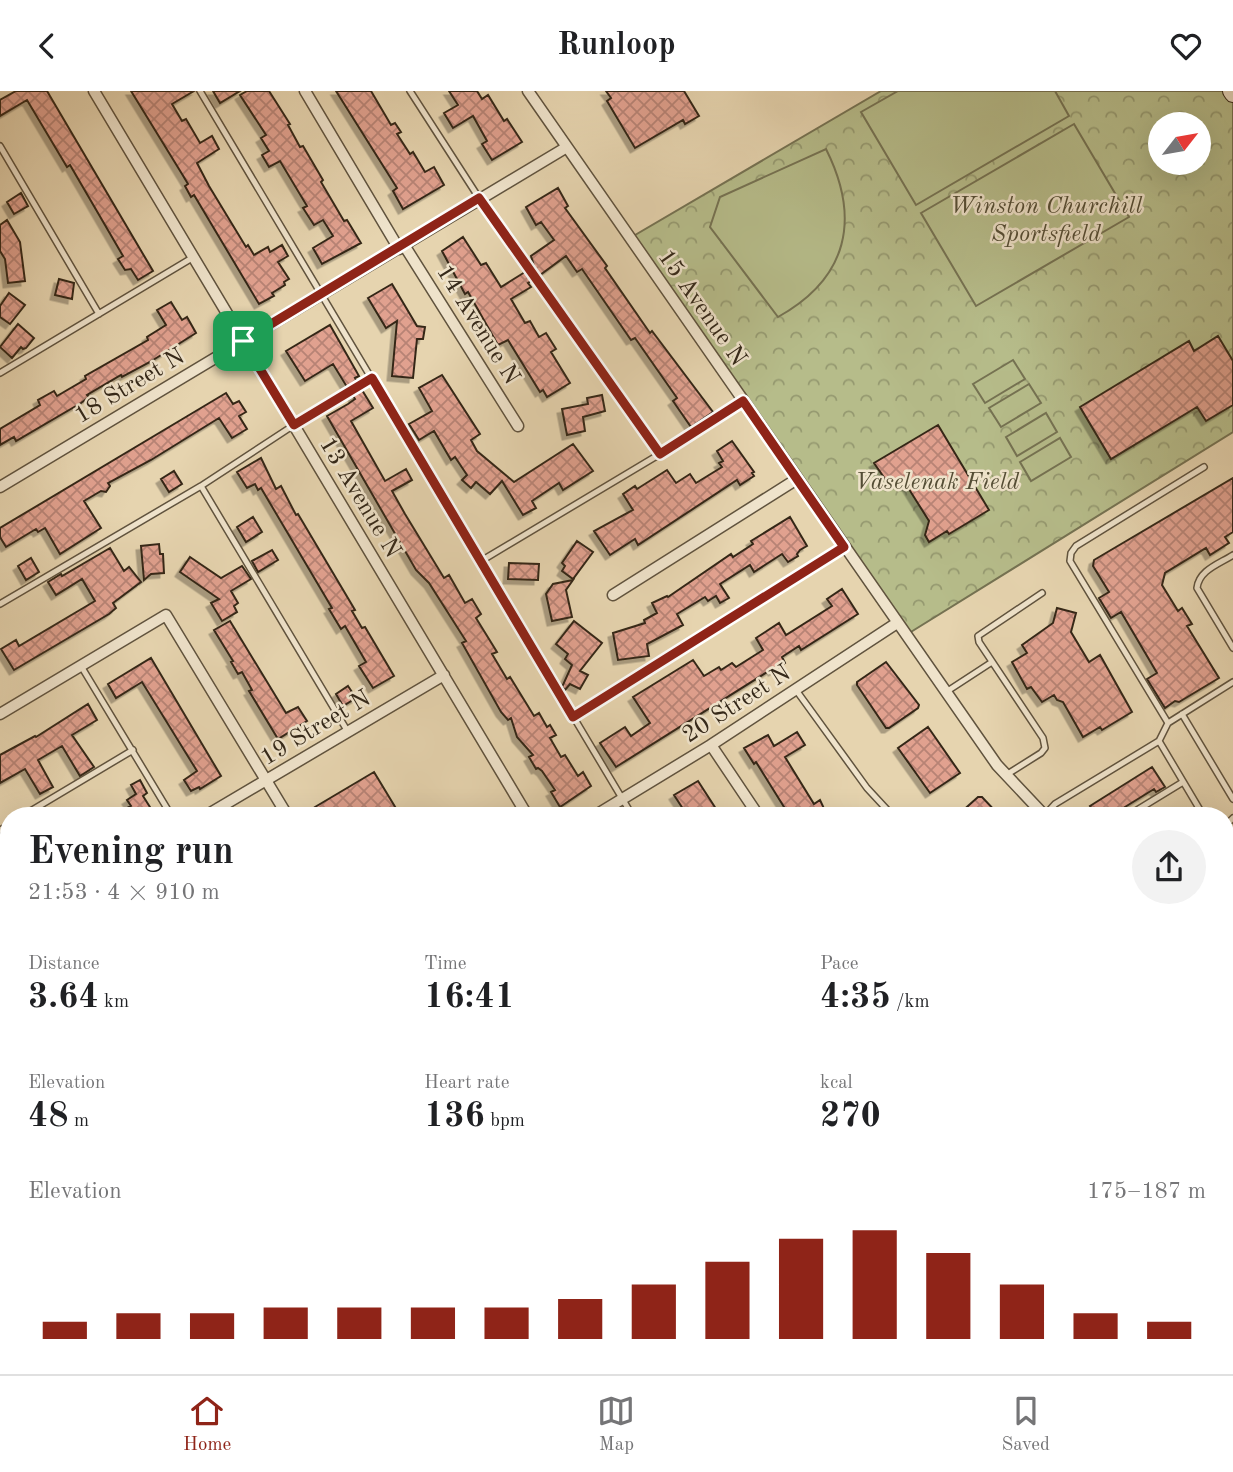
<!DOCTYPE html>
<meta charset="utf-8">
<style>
body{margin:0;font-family:"Old Standard TT",serif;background:#f2f2f2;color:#202124;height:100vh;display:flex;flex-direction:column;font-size:26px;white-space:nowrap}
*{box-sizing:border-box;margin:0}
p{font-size:23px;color:#757577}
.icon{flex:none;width:38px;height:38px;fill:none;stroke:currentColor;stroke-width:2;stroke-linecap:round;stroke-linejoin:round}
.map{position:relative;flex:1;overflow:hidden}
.panel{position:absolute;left:0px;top:716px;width:1234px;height:569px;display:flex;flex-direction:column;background:#fff;border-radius:28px 28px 0 0;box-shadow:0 7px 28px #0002}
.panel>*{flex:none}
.needle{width:46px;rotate:59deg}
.controls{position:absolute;left:1148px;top:21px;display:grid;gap:14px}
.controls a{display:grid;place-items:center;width:63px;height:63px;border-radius:50%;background:#fff;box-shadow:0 7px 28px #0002;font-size:35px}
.pin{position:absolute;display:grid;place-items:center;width:60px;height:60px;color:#fff;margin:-30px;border-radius:14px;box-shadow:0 4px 10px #0006}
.round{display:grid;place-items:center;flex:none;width:74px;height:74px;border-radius:37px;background:#f2f2f2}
.headline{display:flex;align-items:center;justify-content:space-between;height:119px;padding:0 28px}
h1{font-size:38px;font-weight:700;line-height:52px}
.stats{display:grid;grid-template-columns:repeat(3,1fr);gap:10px;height:119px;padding:7px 28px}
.stats div{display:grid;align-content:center}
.stats b{font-size:35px;font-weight:700}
.stats small{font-size:19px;font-weight:400}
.stats p{font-size:19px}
.chart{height:196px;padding:14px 28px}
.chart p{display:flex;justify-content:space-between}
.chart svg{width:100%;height:126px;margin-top:7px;stroke:#8f2418;stroke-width:6}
header{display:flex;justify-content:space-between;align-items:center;height:91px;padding:0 28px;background:#fff;font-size:32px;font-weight:700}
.tabs{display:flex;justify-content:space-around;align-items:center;height:98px;border-top:2px solid #e0e0e0;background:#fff;font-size:19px;color:#757577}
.tabs a{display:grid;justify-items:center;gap:4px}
.tabs .on{color:#8f2418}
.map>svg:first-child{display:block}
.park{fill:url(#park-crowns);stroke:#757252;stroke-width:2;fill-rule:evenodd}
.pitch{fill:#b6bc8a;stroke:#757252;stroke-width:2}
.building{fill:url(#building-cross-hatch);stroke:#342819;stroke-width:2;filter:url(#shadow)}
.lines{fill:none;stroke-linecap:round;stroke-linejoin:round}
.lane-casing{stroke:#60533e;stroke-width:8}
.street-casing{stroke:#60533e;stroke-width:13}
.secondary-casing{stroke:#342819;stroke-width:18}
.lane{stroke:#efe3cb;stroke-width:5}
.street{stroke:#efe3cb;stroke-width:10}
.secondary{stroke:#efe3cb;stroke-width:16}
.route-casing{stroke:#fff;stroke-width:14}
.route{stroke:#8f2418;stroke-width:9}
.labels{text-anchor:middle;stroke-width:5;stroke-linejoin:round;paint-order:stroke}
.park-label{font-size:24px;font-style:italic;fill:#544d35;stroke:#efe3cb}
.street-label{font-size:24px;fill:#342819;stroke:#efe3cb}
</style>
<header><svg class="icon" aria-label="back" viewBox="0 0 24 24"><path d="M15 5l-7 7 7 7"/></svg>Runloop<svg class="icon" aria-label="heart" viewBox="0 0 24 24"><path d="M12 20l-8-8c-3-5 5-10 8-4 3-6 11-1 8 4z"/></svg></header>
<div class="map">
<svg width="1233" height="1283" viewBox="0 0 1233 1283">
<defs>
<pattern id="park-crowns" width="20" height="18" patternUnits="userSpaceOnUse" patternTransform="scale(1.75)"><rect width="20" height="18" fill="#b6bc8a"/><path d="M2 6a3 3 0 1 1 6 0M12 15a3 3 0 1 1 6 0" fill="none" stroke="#959970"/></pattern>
<pattern id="building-cross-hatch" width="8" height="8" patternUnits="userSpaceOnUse" patternTransform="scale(1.75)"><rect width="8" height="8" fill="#e1a18f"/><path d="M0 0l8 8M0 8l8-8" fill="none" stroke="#b78374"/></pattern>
<filter id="shadow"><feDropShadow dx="-4.5" dy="4.5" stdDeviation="0" flood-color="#0004"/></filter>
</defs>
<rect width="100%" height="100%" fill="#e6d4af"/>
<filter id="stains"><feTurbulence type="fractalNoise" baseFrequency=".00286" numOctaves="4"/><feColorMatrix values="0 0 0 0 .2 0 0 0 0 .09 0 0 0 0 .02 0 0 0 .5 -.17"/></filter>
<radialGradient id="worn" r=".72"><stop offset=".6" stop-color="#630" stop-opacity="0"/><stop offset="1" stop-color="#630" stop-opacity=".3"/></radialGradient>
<path class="park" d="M881 0H1231L1233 3V341L906 544 630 147ZM1160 33H1199V72H1160Z"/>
<path class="pitch" d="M898 0H1055L1069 25 916 114 861 21Z
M1074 33 1129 126 976 215 921 122Z
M826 58C861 128 848 187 778 226L710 136 720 106Z
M1013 269 1025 288 985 312 973 293Z
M1029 293 1041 312 1001 336 989 317Z
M1046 322 1057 341 1017 365 1006 346Z
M1060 347 1071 366 1031 390 1020 371Z
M216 1276H286L274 1283H220Z"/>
<path class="building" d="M16 0H47L153 180 138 189 131 178 125 179 118 168 123 165 70 74 67 76 27 9 0 25V9Z
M131 0H194L172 13 182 30 186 28 200 52 212 45 219 58 197 72 209 95 246 156 248 154 254 164 268 156 270 161 282 154 288 165 278 171 289 188 284 191 285 194 272 202 274 205 259 213 194 104 191 106 185 95 188 93 182 83Z
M213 0H240L220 12Z
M247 0H269L290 33 288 34 300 56 303 55 323 89 321 91 344 130 347 129 361 152 322 173 313 157 333 145 323 129 314 134 303 117 307 115 280 70 269 76 262 64 269 60 261 47 266 44 240 4Z
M336 0H371L391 34 395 32 401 41 397 43 410 63 413 61 425 81 434 76 444 94 403 118 393 100 397 97Z
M449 0H477L482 8 488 4 504 30 507 28 522 51 492 69 482 53 487 50 473 25 453 37 444 22 458 14Z
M606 0H684L699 25 685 33 683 29 635 57 607 10 611 7Z
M558 97 568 115 565 117 607 175 605 177 650 242 652 240 713 321 691 336 673 310 677 307 635 247 631 249 582 178 577 181 566 165 540 184 534 175 531 165 554 149 541 131 536 134 526 116Z
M21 102 28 115 14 123 7 111Z
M7 129 20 151 25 190 8 192 5 168 0 160V134Z
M463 146 481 174 486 172 501 196 525 181 531 190 528 192 531 196 511 208 525 232 530 230 539 246 546 242 556 258 551 261 570 292 547 306 543 299 540 301 508 249 498 254 468 201 465 203 442 160Z
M59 188 74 192 72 208 55 204Z
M392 193 417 235 425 236 423 248H417L413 287 392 285 397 230 386 237 368 207Z
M9 202 25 214 10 233 0 226V215Z
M171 211 182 229 187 226 196 242 150 271 122 286 121 284 87 304 89 306 81 312 16 350 14 346 0 354V338L40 314 38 309 54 300 57 305 86 288 85 285 148 249 147 246 166 234 157 219Z
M18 233 34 247 26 257 23 258 21 256 12 267 0 256Z
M330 234 359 285 355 287 357 290 347 296 333 273 305 290 286 260Z
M1218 245 1233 270V314L1206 330 1197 316 1111 368 1080 316 1189 250 1194 260Z
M442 284 480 343 471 349 477 360 514 391 573 353 593 380 563 399 559 392 532 410 536 417 523 424 502 390 490 403 476 391 471 397 462 389 467 384 455 366 451 369 434 340 419 349 409 333 432 320 419 297Z
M362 299 373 317 351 330 385 390 406 378 412 389 392 400 405 423 444 487 449 484 465 512 472 508 481 523 476 527 497 561 492 563 507 588 510 586 534 625 539 622 547 636 550 634 556 644 550 647 561 666 565 664 578 685 583 681 591 695 560 716 551 701 555 699 542 680 538 677 536 678 529 666 533 664 517 646 511 627 508 629 501 621 462 552 466 550 429 492 416 479 327 325 348 313 355 308 353 305Z
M226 302 233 313 239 310 246 321 239 325 247 338 232 347 219 327 151 369 108 392 110 395 106 401 101 400 84 410 101 437 60 463 45 437 38 441 36 438 6 456 0 446V437Z
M602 304 605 320 583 326 585 340 567 344 562 318 588 313 587 307Z
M938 334 989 419 949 443 947 440 929 451 925 444 929 430 907 395 896 392 890 395 874 372Z
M732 350 754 381 752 382 754 385 740 394 737 389 638 454 635 448 610 464 594 440 633 419 623 403 635 395 637 398 667 379 676 392 690 383 696 392 722 376 719 372 723 370 717 360Z
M261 367 276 398 281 395 296 424 298 423 355 519 352 520 362 537 365 536 394 585 373 597 359 575 366 571 345 535 341 538 329 518 332 517 261 397 258 399 255 393 247 397 237 381Z
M174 380 182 393 169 401 161 388Z
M1233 387V441L1225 446 1229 452 1210 464 1206 457 1165 482 1162 494 1178 520 1182 517 1192 533 1187 535 1219 587 1179 611 1175 610 1165 617 1147 588 1157 582 1121 521 1111 527 1099 507 1109 501 1093 475 1094 469Z
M253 426 262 441 246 451 237 436Z
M790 426 807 455 800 459 797 463 798 465 788 471 782 463 754 481 750 474 720 493 729 507 720 512 716 505 708 510 705 506 677 523 683 534 647 553 649 565 618 569 613 542 645 532 644 529 657 522 652 512 667 505 668 506 731 463 733 466 753 453 751 450Z
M577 450 593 461 573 488 562 480 565 475 562 472Z
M159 453 160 463H163L164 482 151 483 144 489 141 455Z
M110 457 124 480 129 476 141 491 113 512 116 517 109 523 14 579 1 558 16 549 19 555 95 510 82 488 56 504 48 491 61 483 62 485Z
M272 459 278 469 258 481 252 470Z
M190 466 221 487 242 475 251 488 231 500 238 512 234 515 237 521 222 530 211 512 219 508 180 481Z
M31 467 39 481 26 489 18 475Z
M509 472 539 473 538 489 508 488Z
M573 489 566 499 572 526 552 530 546 503 553 493Z
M842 498 858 523 801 559 799 555 782 566 785 572 773 580 772 578 616 676 600 652 625 636 631 645 650 632 633 606 693 569 704 585 719 576 721 579 732 572 736 576 763 559 756 547 779 532 786 544 832 515 827 508Z
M1057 517 1076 522 1071 541 1089 571 1100 564 1132 621 1102 639 1100 636 1083 646 1063 611 1057 609 1054 604 1042 611 1031 596 1027 598 1012 571 1027 562 1022 554 1053 532Z
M230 530 286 622 298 616 307 630 278 648 249 600 252 599 242 581 238 583 231 571 233 570 214 539Z
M574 530 602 552 580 580 588 584 580 598 570 593 565 599 562 596 572 574 565 568 568 563 556 553Z
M151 567 221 685 200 698 199 696 191 700 184 689 197 680 142 591 116 607 108 593Z
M886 571 919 614 918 617 889 637H886L857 594V591Z
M348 595 356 607 343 615 336 603Z
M88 613 97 629 72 644 94 676 80 685 62 655 38 669 53 696 40 703 25 678 0 692V664L35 645 36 646Z
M928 636 960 682 930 702 898 657Z
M797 641 805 654 785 666 814 713 820 709 827 724H789L756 671 754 673 744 657 768 644 774 655Z
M1152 676 1165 696 1156 701 1154 698 1112 724H1096L1090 715Z
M374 681 400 724H320L315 716Z
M140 689 147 702 143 705 155 724H114L131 715 127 709 136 703 131 694Z
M698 690 720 724H687L674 704Z
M978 706H982L999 724H958Z"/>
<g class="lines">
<g class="lane-casing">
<path id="lane" d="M200 0 632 724
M410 0 479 107 660 363
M0 55 99 223
M0 282 192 167
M1204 376 1076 455 1071 462 1070 470 1168 632 1233 591
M201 395 348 641
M1233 464C1219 473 1199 479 1197 497L1233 557
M481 470 660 363 743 310
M0 513 201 395 294 334 372 287
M81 575 171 724
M796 599 867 697 892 724
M946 601 992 571
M1182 623 1233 708
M573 626 844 456
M1168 632 1159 650 1203 724
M1006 684 1041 662 1045 657 1043 647 979 551 978 545 1042 502
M24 724 133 659
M1045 724 1055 713 1159 650
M1129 724 1183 691
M1225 735 1233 727
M0 739 9 734
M0 965 9 959
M1225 981 1233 973
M1216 1276 1224 1283
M920 1283 927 1276"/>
</g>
<g class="street-casing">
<path id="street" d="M94 0 527 724
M305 0 399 158
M528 0 997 674 1044 724
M404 154 518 335
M0 396 567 56
M613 504 797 388
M0 623 166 524 287 724
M711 654 758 724
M207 724 444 584
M596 724 711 654 897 532
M0 849 9 843
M0 981 9 997
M0 1078 9 1073
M1225 1119 1233 1110
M1225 1155 1233 1162
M570 1276 574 1283
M1085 1276 1094 1283
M1042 1283 1048 1276"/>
</g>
<g class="secondary-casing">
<path id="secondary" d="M1231 0 1233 3
M1225 808 1233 799
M782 1283 789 1276"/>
</g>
<use href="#lane" class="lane"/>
<use href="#street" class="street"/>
<use href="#secondary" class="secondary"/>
</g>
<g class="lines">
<g class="route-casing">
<path id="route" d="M479 107 660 363 743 310 844 456 573 626 372 287 294 334 243 250Z"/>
</g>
<use href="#route" class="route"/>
</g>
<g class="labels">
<g class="park-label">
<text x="1046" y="122">Winston Churchill<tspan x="1046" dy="28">Sportsfield</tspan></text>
<text x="937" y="398">Vaselenak Field</text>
</g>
<g class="street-label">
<text transform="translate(703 216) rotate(55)" y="8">15 Avenue N</text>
<text transform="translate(479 233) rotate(58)" y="8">14 Avenue N</text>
<text transform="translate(129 294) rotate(-31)" y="8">18 Street N</text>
<text transform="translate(361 406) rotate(59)" y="8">13 Avenue N</text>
<text transform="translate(736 612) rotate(-33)" y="8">20 Street N</text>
<text transform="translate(315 636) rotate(-31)" y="8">19 Street N</text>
</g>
</g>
<rect width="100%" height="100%" filter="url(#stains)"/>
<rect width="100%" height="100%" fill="url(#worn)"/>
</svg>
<div class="controls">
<a><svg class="needle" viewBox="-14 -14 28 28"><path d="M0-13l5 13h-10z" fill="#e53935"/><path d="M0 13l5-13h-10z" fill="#757577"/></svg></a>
</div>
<div class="pin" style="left:243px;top:250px;background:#1e9e55"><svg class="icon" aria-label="arrive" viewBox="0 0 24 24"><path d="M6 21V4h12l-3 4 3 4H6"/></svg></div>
<section class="panel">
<div class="headline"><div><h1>Evening run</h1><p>21:53 · 4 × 910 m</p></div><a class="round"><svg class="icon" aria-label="share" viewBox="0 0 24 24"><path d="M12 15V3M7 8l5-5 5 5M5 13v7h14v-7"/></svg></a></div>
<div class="stats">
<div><p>Distance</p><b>3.64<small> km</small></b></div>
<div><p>Time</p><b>16:41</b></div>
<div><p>Pace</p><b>4:35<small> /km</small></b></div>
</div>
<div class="stats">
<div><p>Elevation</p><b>48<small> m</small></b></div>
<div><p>Heart rate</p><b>136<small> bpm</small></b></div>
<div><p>kcal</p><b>270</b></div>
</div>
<div class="chart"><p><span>Elevation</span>175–187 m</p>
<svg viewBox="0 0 160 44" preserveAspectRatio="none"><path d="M5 44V38M15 44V35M25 44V35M35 44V33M45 44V33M55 44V33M65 44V33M75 44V30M85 44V25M95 44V17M105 44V9M115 44V6M125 44V14M135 44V25M145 44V35M155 44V38"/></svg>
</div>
</section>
</div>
<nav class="tabs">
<a class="on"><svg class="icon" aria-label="home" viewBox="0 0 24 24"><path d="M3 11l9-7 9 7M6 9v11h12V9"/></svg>Home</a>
<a><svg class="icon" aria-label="map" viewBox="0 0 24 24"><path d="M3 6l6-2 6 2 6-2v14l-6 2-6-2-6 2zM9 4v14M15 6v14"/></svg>Map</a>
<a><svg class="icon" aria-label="saved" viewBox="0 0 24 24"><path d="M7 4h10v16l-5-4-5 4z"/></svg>Saved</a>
</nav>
